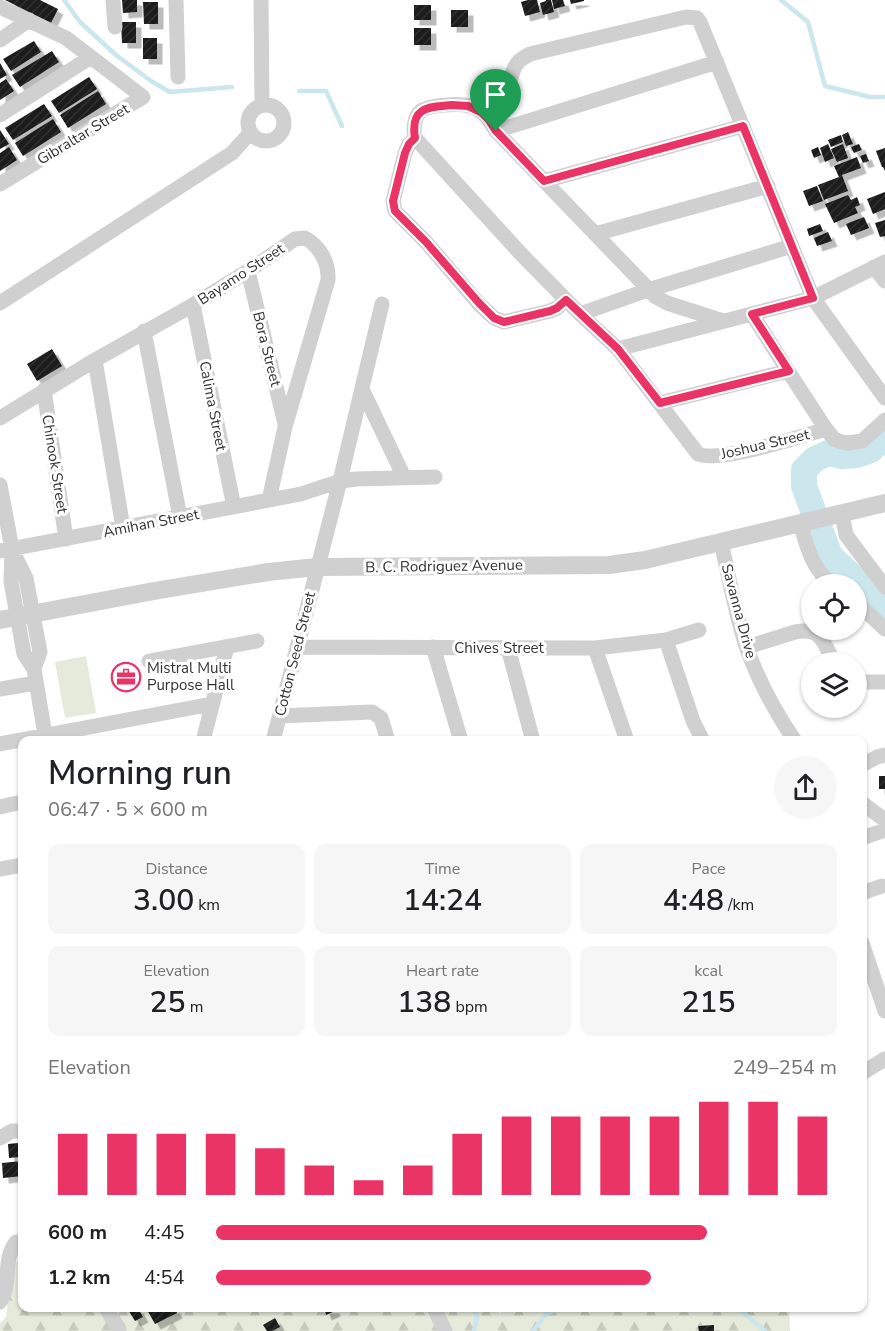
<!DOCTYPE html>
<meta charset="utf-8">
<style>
body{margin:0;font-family:"Nunito Sans",sans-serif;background:#f6f6f6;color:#202124;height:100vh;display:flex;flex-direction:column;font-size:22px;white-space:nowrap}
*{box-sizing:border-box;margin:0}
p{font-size:20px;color:#757577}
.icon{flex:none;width:33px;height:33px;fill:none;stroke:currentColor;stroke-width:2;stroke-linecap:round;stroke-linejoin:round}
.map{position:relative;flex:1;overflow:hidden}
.side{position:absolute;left:18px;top:736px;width:849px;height:576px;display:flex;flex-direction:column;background:#fff;border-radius:12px;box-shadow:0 2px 4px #0004}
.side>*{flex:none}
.tools{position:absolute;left:801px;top:574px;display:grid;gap:12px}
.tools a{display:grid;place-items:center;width:66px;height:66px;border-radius:50%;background:#fff;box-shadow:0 2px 4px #0004;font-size:30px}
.pin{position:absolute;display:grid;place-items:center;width:51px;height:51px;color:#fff;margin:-62px -26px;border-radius:50% 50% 50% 0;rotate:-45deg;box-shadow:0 0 6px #0007}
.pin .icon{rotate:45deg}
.round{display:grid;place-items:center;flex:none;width:63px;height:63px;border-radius:32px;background:#f6f6f6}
.headline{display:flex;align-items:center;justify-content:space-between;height:102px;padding:0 30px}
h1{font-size:33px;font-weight:600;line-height:45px}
.figures{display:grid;grid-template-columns:repeat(3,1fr);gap:9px;height:102px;padding:6px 30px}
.figures div{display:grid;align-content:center;border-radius:12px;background:#f6f6f6;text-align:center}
.figures b{font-size:30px;font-weight:600}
.figures small{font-size:16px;font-weight:400}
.figures p{font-size:16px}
.chart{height:168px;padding:12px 30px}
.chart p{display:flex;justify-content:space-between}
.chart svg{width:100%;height:108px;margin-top:6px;stroke:#ea3465;stroke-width:6}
ul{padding:0 30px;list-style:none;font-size:20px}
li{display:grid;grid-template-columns:96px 72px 1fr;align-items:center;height:45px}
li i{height:15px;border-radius:8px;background:#ea3465}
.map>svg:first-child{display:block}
.grass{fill:#e6eadb}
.forest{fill:url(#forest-firs)}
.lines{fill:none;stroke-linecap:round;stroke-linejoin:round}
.stream{stroke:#cbe6ed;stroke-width:4.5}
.river{stroke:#cbe6ed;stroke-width:26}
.building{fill:url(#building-hatch);filter:url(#shadow)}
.minor{stroke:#d0d0d0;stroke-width:15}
.tertiary{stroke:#d0d0d0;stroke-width:18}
.route-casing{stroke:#fff;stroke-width:12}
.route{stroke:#ea3465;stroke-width:8}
.labels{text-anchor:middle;stroke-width:6;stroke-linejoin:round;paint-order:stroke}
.street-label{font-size:15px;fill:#333;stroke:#fff}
.poi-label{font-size:15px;fill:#333;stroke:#fff;text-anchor:start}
</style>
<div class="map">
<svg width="885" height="1331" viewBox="0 0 885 1331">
<defs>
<pattern id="forest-firs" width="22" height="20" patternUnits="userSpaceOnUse" patternTransform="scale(1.5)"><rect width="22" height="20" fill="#e6eadb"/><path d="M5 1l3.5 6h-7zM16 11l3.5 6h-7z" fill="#c6c9bc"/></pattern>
<pattern id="building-hatch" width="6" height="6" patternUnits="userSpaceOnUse" patternTransform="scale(1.5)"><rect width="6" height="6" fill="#1a1a1a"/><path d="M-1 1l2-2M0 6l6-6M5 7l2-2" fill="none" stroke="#333"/></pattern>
<filter id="shadow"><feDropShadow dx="5.5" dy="5.5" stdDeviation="0" flood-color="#0004"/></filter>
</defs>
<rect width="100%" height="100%" fill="#fff"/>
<path class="grass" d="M86 656 96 713 65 718 55 662Z"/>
<path class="forest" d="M22 1252V1308H495L500 1314 503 1308H789L790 1331H0V1323L6 1317 12 1269Z"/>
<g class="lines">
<path class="stream" d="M64 0 80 22 116 55 151 81 170 92 232 87
M781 0 808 22 825 86 870 97H885
M299 91H326L342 126
M738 1308 765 1331
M474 1331 477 1317 474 1308
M533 1331 546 1314 560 1308"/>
<path class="river" d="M885 436 871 450 857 455 842 456 828 453 815 459 804 470V486L830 556 885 607"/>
</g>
<path class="building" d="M5 0H40L58 9 51 23Z
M122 0H137V12L123 13Z
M528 0H537L540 12 525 16 521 2Z
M546 0H551L554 12 543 15 540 3 546 1Z
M552 0H563L565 6 554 9Z
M570 0H584V1L571 4Z
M143 2H158V24H144Z
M414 5H431V20H414Z
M451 10H468V27H451Z
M121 22H136V43H122Z
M414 28H431V45H414Z
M143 38H157V59H143Z
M34 41 41 52 11 71 3 59Z
M52 51 59 62 20 87 12 75Z
M0 63 7 75 0 79Z
M89 77 97 89 59 113 51 101Z
M6 79 14 91 0 100V83Z
M98 91 106 104 68 128 60 115Z
M44 104 52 116 13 140 5 128Z
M53 119 61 132 23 156 15 143Z
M0 130 9 144 0 149Z
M848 132 853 144 846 146 842 135Z
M841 135 843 142 831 147 828 140Z
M828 144 834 158 825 162 820 148Z
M843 144 848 158 837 162 831 149Z
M859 144 862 150 854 153 851 147Z
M9 147 17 160 0 171V153Z
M818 147 821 155 814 158 811 150Z
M885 148V171L883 167H882L876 151Z
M866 154 869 161 863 163 860 156Z
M857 157 861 168 842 175 848 191 824 200 818 185 839 177 834 166Z
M817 186 823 201 809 206 803 191Z
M885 192V209L873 214 867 199Z
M848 195 851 200 857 197 860 205 855 207 858 213 834 223 825 204Z
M864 217 869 228 851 235 846 224Z
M885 220V236L880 237 875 223Z
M820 224 823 231 809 236 807 229Z
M828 232 832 241 817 246 814 238Z
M52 349 62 366 37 381 27 364Z
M126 668 133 677 125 683 118 673Z
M879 776H885V789H879Z
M18 1143 19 1157 9 1158 8 1144Z
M22 1161V1176L3 1178 2 1163Z
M127 1308H138L143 1317 135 1321Z
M146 1308H175L177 1313 155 1324Z
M324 1308H334L335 1311 326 1315Z
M275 1318 280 1327 272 1331H267L263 1325Z
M714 1325V1331H699L698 1326Z"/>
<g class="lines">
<path class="minor" d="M113 0 115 27
M176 0 178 77
M261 0 262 105
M0 7 66 38 143 97 0 184
M0 40 29 20
M717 62 496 131 656 297 667 303 723 321
M248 123a18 18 0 1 1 36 0a18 18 0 1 1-36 0Z
M0 115 91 57
M496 131 513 71C517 61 521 59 530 54L686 17 697 18 700 22 813 298 618 349
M496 131C492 125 488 117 482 112 479 110 472 107 469 106 459 103 429 105 421 111 414 117 413 129 415 138L522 255 580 314 618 349 698 454C718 463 803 436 826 429
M415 138 409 144 405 153 393 201 395 211 426 242 479 304 494 318 504 322 550 311 557 308 566 300
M544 181 743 126
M595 234 768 186
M885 262 813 298 885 398
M874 267 885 281
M248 271 285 424
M0 303 232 153 250 133
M193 305 234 507
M580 314 648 290 792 246
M752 314 788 371 826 429 834 439 842 442 848 443 862 441 885 420
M144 331 180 517
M95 360 123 528
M362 389 404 477
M44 390 66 539
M660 403 788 371
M0 418 95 360 193 305 248 271 295 239 305 238C320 246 329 263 328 280L285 427 269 500
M0 485 12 549 11 582 24 654 34 669 45 735
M842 513 846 535 885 587
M800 523C807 546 812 570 833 585
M721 542C729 577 735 612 746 646 758 680 775 712 795 741
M0 551 301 494 340 481 357 479 435 477
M13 552 26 578 40 652 34 669
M856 602 885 629
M666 640 693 721 703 741
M297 647 595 648 666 640 699 630
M433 647 461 741
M747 647 795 632C822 627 824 643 834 663
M508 648 533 741
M595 648 627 741
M149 661 257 641
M856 682H885
M0 689 36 683
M280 716 372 712 381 718 388 741
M203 741 227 647
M273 741 340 481 382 304
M0 744 212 704
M862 765 877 757 885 755
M862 803 885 820
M0 807 22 802
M862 838 885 830
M0 869 22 865
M862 893 882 886
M862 943 885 1011
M862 1073 885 1059
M0 1138 12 1131H22
M0 1302C12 1285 2 1260 16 1242H22
M106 1308 119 1329
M434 1308 445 1331"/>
<path class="tertiary" d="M0 620 154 591 268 572 317 567 609 565 645 560 885 503"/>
</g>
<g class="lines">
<g class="route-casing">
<path id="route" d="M452 105 468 106 481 112 489 120 496 131 544 181 743 126 813 298 752 314 789 371 660 403 618 349 566 300 557 308 550 311 504 322 494 318 479 303 426 242 395 211 393 201 405 153 409 144 415 138C410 107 428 107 452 105Z"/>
</g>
<use href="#route" class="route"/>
</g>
<defs>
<g id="office-ring" transform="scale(1.5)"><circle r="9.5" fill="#fff" stroke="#ea3465" stroke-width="1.5"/><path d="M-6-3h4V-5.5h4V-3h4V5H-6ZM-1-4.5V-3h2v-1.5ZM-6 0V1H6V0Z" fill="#ea3465"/></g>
</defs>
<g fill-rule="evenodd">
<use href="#office-ring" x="126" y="677"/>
</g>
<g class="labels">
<g class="street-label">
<text transform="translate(83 134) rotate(-31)" y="5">Gibraltar Street</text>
<text transform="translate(241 274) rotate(-33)" y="5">Bayamo Street</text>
<text transform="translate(267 349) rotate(76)" y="5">Bora Street</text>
<text transform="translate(213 406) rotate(79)" y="5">Calima Street</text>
<text transform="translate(765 444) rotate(-13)" y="5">Joshua Street</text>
<text transform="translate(55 464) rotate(81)" y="5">Chinook Street</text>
<text transform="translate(151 523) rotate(-11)" y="5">Amihan Street</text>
<text transform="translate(444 566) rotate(-1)" y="5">B. C. Rodriguez Avenue</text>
<text transform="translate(739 611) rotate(75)" y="5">Savanna Drive</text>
<text x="499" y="653">Chives Street</text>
<text transform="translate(295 654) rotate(-76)" y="5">Cotton Seed Street</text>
</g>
<g class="poi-label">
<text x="147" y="673">Mistral Multi<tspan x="147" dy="17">Purpose Hall</tspan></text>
</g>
</g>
</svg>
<div class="tools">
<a><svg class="icon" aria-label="locate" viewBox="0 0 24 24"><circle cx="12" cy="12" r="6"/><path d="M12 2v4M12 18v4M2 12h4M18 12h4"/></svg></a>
<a><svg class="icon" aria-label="layers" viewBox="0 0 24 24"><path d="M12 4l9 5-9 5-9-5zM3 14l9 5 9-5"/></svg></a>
</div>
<div class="pin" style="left:496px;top:131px;background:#1e9e55"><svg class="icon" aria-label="arrive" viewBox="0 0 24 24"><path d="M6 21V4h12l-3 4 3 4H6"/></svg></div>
<section class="side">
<div class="headline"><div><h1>Morning run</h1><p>06:47 · 5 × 600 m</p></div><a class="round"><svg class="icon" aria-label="share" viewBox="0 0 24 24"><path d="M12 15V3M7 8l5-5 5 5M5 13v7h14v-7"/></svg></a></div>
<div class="figures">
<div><p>Distance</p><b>3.00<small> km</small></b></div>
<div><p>Time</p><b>14:24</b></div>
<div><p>Pace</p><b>4:48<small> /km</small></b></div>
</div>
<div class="figures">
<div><p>Elevation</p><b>25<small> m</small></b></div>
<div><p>Heart rate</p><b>138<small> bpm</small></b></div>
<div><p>kcal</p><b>215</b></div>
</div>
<div class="chart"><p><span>Elevation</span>249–254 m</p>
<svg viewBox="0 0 160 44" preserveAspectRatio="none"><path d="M5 44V19M15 44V19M25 44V19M35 44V19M45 44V25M55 44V32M65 44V38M75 44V32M85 44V19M95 44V12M105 44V12M115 44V12M125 44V12M135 44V6M145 44V6M155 44V12"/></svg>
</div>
<ul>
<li><b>600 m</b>4:45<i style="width:79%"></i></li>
<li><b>1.2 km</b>4:54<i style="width:70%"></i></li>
</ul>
</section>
</div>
